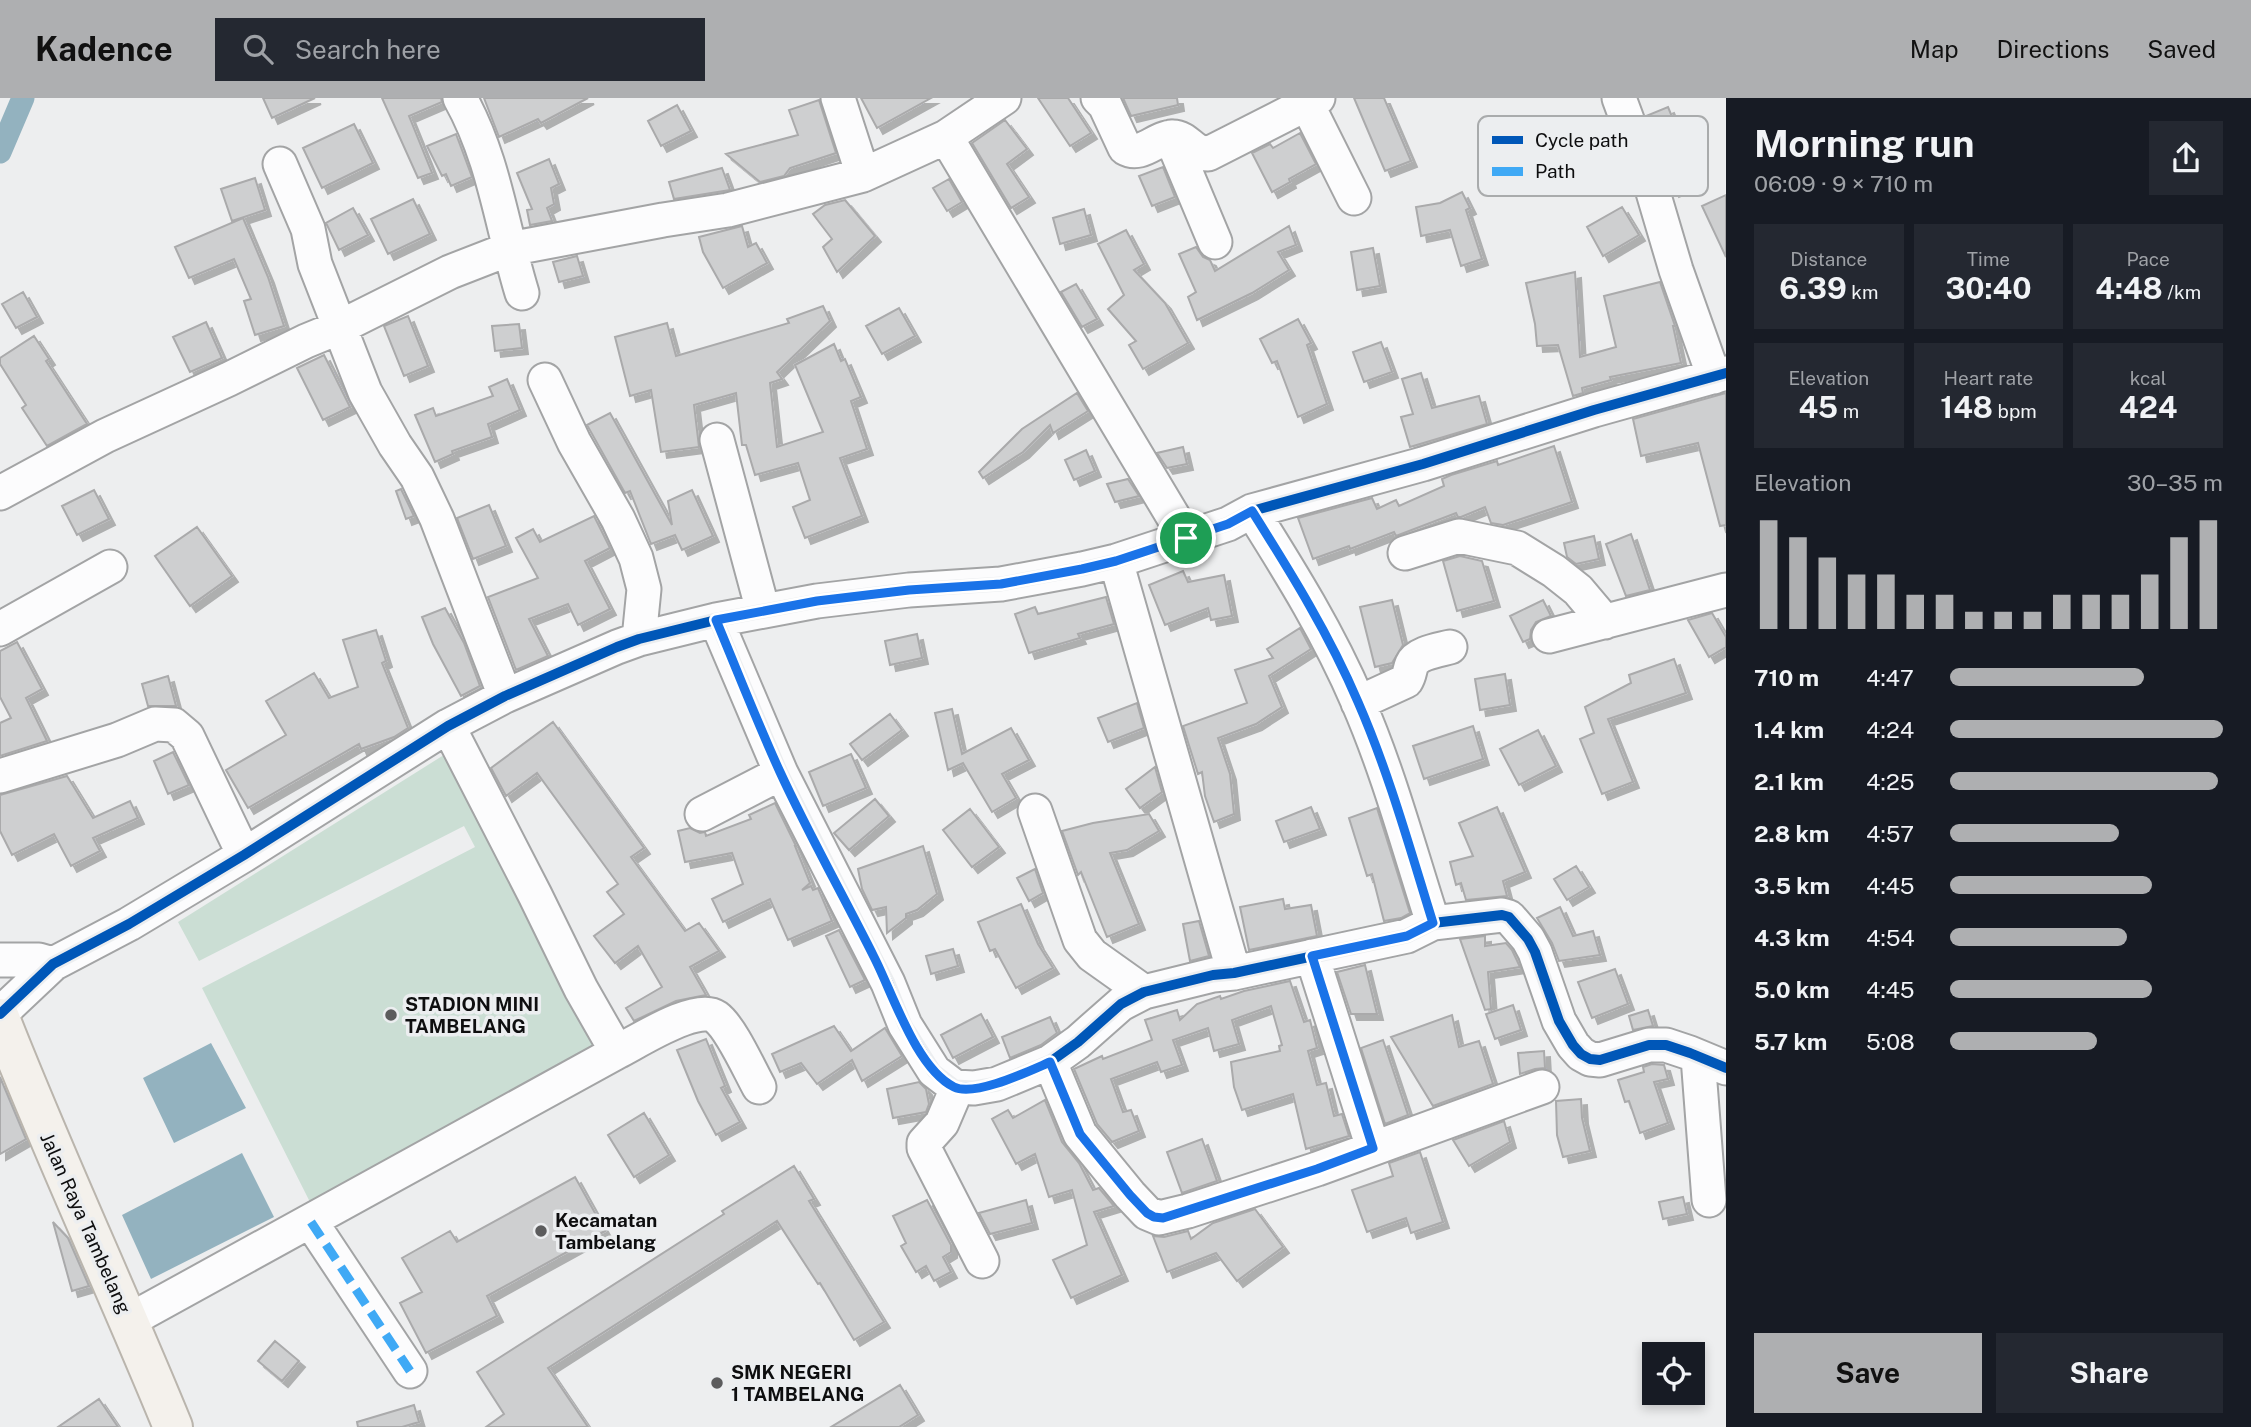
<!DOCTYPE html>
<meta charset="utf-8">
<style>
body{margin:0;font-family:"Public Sans",sans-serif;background:#242831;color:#f1f3f6;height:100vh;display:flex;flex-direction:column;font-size:26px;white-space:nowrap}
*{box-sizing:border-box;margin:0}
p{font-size:23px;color:#9ea1a6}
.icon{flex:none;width:38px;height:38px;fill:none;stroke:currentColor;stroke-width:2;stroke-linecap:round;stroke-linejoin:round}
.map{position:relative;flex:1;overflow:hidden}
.panel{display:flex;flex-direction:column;background:#171b24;width:525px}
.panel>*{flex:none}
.fabs{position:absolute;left:1642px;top:1244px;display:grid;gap:14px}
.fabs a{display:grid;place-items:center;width:63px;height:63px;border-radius:0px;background:#171b24;box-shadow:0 4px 10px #0003;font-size:35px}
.pin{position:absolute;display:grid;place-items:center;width:60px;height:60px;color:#fff;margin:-30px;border:4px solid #fff;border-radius:50%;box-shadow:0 2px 7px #0007}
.round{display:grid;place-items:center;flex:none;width:74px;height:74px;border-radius:0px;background:#242831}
.summary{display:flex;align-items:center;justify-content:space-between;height:119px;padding:0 28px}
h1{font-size:38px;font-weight:700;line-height:52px}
.stats{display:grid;grid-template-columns:repeat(3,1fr);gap:10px;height:119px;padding:7px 28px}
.stats div{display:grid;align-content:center;border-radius:0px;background:#242831;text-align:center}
.stats b{font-size:30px;font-weight:700}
.stats small{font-size:19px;font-weight:400}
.stats p{font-size:19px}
.chart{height:196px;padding:14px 28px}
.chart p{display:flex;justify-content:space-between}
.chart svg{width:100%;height:126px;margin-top:7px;stroke:#aeafb1;stroke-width:6}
.primary-button{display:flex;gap:14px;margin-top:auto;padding:14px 28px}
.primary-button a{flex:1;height:80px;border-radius:0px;background:#aeafb1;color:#111;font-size:28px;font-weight:700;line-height:80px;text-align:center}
.primary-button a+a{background:#242831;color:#f1f3f6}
ul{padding:0 28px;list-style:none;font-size:23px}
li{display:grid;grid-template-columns:112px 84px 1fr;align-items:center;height:52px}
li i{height:18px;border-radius:9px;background:#aeafb1}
header{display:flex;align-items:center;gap:42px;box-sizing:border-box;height:98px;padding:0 35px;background:#aeafb1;color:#111}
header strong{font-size:33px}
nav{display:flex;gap:38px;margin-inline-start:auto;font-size:24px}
.search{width:490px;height:63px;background:#242831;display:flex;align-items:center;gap:18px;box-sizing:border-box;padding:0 24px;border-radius:0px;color:#9ea1a6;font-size:26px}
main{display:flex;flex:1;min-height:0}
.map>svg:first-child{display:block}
.green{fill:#cbded4}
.water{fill:#93b2bf}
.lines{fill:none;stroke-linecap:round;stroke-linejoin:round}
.canal{stroke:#93b2bf;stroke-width:23}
.building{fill:#cecfd0;stroke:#aaaaab;stroke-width:2;filter:url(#shadow)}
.minor-casing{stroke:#a3a4a5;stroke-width:37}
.major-casing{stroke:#bab5ad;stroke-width:42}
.minor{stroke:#fcfcfd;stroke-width:33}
.major{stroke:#f4f1ec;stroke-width:38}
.quiet{stroke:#3fa9f5;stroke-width:9;stroke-dasharray:18 9;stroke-linecap:butt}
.cycleway-casing{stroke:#eceef0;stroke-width:15}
.cycleway{stroke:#0057b8;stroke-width:10}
.route-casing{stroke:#fff;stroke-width:14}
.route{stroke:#1a73e8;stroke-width:9}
.poi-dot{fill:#5c5c5d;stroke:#eceef0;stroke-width:2.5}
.labels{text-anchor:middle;stroke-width:7;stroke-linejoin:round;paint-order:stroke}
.poi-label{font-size:19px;font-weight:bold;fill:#0e0e0f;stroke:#eceef0;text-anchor:start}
.street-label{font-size:19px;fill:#0e0e0f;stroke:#eceef0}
.key{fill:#eceef0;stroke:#a9abac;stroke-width:2}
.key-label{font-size:19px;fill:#0e0e0f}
</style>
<header>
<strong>Kadence</strong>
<div class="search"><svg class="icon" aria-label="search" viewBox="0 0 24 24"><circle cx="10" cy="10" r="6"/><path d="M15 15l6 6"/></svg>Search here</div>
<nav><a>Map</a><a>Directions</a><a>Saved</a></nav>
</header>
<main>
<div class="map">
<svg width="1726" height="1329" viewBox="0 0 1726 1329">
<defs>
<filter id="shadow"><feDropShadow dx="6" dy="6" stdDeviation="0" flood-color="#0004"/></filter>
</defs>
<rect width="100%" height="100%" fill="#edeeef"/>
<path class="green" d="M447 655 608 952 314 1112 202 890 475 749 464 728 199 863 178 824Z"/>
<path class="water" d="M211 945 246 1010 174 1045 143 980Z
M242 1055 274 1119 151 1181 122 1117Z"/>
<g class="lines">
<path class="canal" d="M0 54 23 0"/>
</g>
<path class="building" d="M263 0H315L272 20Z
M382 0H441L442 4 409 18 432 75 418 80Z
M484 0H588L541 25 538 21 499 39Z
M861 0H931L877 30Z
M1038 0H1068L1091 35 1070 48Z
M1123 0H1177L1178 7 1131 18Z
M1354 0H1384L1411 63 1385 73Z
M819 2 836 55 790 70 784 78 760 84 726 56 798 37 789 12Z
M677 7 691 33 661 48 648 23Z
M1668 9 1675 26 1670 29 1685 61 1688 60 1697 83 1673 93 1646 18Z
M1005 22 1027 51 1007 66 1029 99 1011 110 972 45Z
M354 26 373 65 322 90 303 50Z
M1300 35 1316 66 1289 81 1290 84 1272 94 1252 55 1270 46 1273 50Z
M456 36 472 79 451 88 446 76 442 78 427 48Z
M549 61 559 86 551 90 554 106 547 110 552 123 530 127 527 112 532 111 517 75Z
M1163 69 1175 99 1152 108 1139 78Z
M722 70 730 92 674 101 669 84Z
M255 80 265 112 232 123 221 91Z
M949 81 962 104 947 113 933 90Z
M1462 94 1470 110 1466 112 1482 161 1461 168 1450 132 1421 138 1416 109 1440 105Z
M1726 97V159L1702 108Z
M413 101 430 136 388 156 371 121Z
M845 102 875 138 837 174 823 149 832 141 813 116 825 107Z
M1622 109 1639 137 1603 158 1587 129Z
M353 110 368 137 339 152 326 125Z
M1084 111 1091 137 1060 146 1053 120Z
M243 120 268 179 284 228 255 237 244 203 251 201 234 161 189 180 175 149Z
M742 128 748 149 756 145 767 165 723 190 703 154 699 139Z
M1289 128 1296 147 1278 154 1289 172 1252 195 1197 222 1188 199 1196 194 1179 156 1196 149 1203 159 1210 162 1215 173Z
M1126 132 1144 166 1134 172 1165 205 1188 245 1143 271 1129 247 1136 243 1108 211 1124 197 1098 146Z
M1373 150 1380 188 1357 192 1351 154Z
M577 158 583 178 559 184 553 164Z
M1575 174 1580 259 1616 249 1604 198 1660 184 1675 228H1673L1681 265 1610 279 1611 282 1582 290 1583 295 1573 298 1558 247 1537 248 1535 226 1526 185Z
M1076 186 1097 221 1082 229 1061 194Z
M23 194 37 219 16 230 2 206Z
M823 208 830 223 777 274 782 281 770 285 777 349 823 334 795 267 834 246 841 263 845 261 861 299 851 303 867 351 840 360 862 418 805 440 793 409 810 402 798 365 755 377 746 347H742L736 295 694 307 699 349 661 354 651 292 630 298 615 239 667 225 676 258 789 225 787 221Z
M899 210 915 238 882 256 866 228Z
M408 218 428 268 404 278 384 228Z
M1298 221 1311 245 1307 247 1327 306 1298 319 1277 263 1272 265 1260 241Z
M206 224 222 260 190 274 173 239Z
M519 226 522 250 495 253 492 228Z
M34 238 49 261 46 263 87 326 47 348 22 310 26 307 0 266V260Z
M1381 244 1392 274 1364 284 1353 254Z
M324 257 350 309 323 322 297 270Z
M1421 275 1432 310 1479 298 1487 326 1410 349 1401 319 1413 316 1402 281Z
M507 281 520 312 488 326 492 339 452 353 453 356 435 364 415 317 433 310 436 318 493 298 489 289Z
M1077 295 1088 313 1053 335 1050 327 1023 354 983 380 979 374 1022 331Z
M1726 295V427L1720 428 1698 345 1641 358 1633 321Z
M610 315 672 427 668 403 692 392 713 438 682 452 675 437 651 446 630 393 625 395 587 327Z
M1554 348 1572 404 1503 427 1491 425 1485 409 1461 419H1458L1456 415 1396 438 1394 434 1350 451 1349 448 1313 461 1298 420 1372 400 1377 411 1396 402 1399 408 1444 388 1442 381 1451 377 1497 363 1498 367Z
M1183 349 1187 366 1167 370 1157 355Z
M1086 352 1095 373 1074 382 1065 362Z
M1128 381 1139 398 1115 404 1107 386Z
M401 391 414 418 406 421 396 393Z
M94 392 109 421 77 437 62 408Z
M489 407 506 448 473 461 457 420Z
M594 418 610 450 585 463 610 511 578 527 568 506 529 521 548 558 516 572 488 499 538 480 516 440 533 431 540 444Z
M197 429 232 478 190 508 155 458Z
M1631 436 1650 492 1626 498 1606 446Z
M1594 438 1599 461 1576 466 1567 459 1564 445Z
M1460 458 1482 463 1494 503 1457 513 1443 463Z
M1183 473 1188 484 1224 477 1232 518 1211 522 1208 510 1165 527 1149 487Z
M1106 499 1114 526 1078 536 1080 540 1029 555 1015 516 1035 509 1038 516Z
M1392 502 1403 547 1392 565 1375 569 1360 509Z
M1543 502 1551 518 1536 524 1531 532 1530 541 1523 544 1510 518Z
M445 510 464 545 480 588 461 598 433 546 422 519Z
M1712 515 1726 539V549L1709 559 1688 522Z
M1300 530 1311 551 1269 578 1282 609 1256 626 1218 640 1230 676 1234 716 1214 724 1205 698 1202 674 1198 676 1183 628 1247 605 1235 572 1273 560 1267 551Z
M376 532 386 563 382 565 408 630 394 639 361 651 359 646 248 710 226 672 286 637 266 603 314 575 329 600 358 589 343 542Z
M917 536 922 560 890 567 885 543Z
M17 544 42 591 26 600 47 643 0 658V625L11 620 0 599V553Z
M1674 561 1686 595 1608 621 1633 684 1602 696 1580 641 1594 635 1585 609 1631 585 1629 577Z
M1505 576 1510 607 1480 612 1475 581Z
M168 578 176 608H148L142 586Z
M1137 605 1144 630 1108 644 1098 620Z
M952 611 962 656 1011 630 1029 662 1002 676 1016 700 992 714 963 665 948 672 935 615Z
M890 616 902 632 862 662 850 646Z
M553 624 644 750 631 759 685 833 699 825 719 853 690 869 706 897 676 903 634 923 626 910 662 889 638 848 615 865 594 838 624 816 607 794 618 786 537 675 506 698 491 670Z
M1473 628 1483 661 1424 681 1413 648Z
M1538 632 1556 668 1519 687 1500 651Z
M173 654 189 687 168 696 154 663Z
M851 656 866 690 823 708 809 674Z
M1155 669 1162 694 1140 710 1126 691Z
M67 678 93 720 130 703 138 720 93 740 100 753 71 768 54 736 12 757 0 733V697Z
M875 701 889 718 849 752 834 735Z
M775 705 796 748H795L810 785 802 792 811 788 813 792 818 790 832 823 788 842 770 801 723 824 712 801 743 786 732 755 685 764 678 733 690 730 700 735 705 734 706 738 751 721 749 717Z
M1311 709 1320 731 1284 744 1276 723Z
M1497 709 1525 774 1503 783 1507 798 1466 802 1461 785 1456 787 1450 764 1473 758 1459 725Z
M1377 710 1410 815 1401 820 1384 823 1372 776 1367 778 1349 720Z
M970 711 999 749 972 769 943 732Z
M1149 716 1159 733 1127 752 1110 755 1139 826 1107 839 1081 774 1078 777 1062 733 1093 725Z
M923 748 937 796 917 812 906 816V820L887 835 886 809 872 812 862 791 858 771Z
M1576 768 1589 789 1567 802 1554 781Z
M1035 771 1043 795 1029 803 1017 780Z
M1283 801 1285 811 1311 807 1317 838 1249 852 1240 809Z
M1021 806 1038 846 1053 870 1016 890 995 851 990 853 978 824Z
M1560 809 1573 838 1593 833 1600 857 1559 863 1552 845 1537 820Z
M1199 823 1209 858 1190 863 1183 826Z
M839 832 865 882 850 889 826 838Z
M1485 838V848L1506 845 1512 852 1520 869 1488 874 1491 911 1485 912 1460 841Z
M953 851 958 868 931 876 926 858Z
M1365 867 1377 916H1351L1337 874Z
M1615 871 1628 906 1592 920 1578 884Z
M1290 883 1304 924 1310 922 1317 950 1308 953 1317 987 1326 985 1334 1018 1342 1016 1349 1038 1306 1051 1293 996 1242 1012 1234 989 1231 964 1280 953 1279 948 1282 947 1271 908 1232 922 1239 946 1214 953 1208 930 1173 942 1182 967 1161 974 1157 964 1111 981 1123 1014 1131 1012 1139 1033 1112 1044 1097 1026 1074 971 1102 958 1103 961 1152 942 1145 922 1177 912 1180 922 1197 906 1220 898 1221 901 1244 893Z
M1513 907 1521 932 1495 941 1486 916Z
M1648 912 1653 928 1633 932 1629 918Z
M981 916 993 939 953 960 941 937Z
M1452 917 1459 949 1479 943 1493 986 1433 1008 1391 939Z
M1050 919 1057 935 1041 947 1010 960 1002 939Z
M834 928 851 953 885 930 902 958 862 983 852 962 817 986 801 965 780 974 772 956Z
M706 941 725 988 721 990 740 1024 716 1037 698 1003 677 952Z
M1383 942 1408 1017 1385 1026 1361 950Z
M1544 953 1545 970 1535 971 1520 976 1518 955Z
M1652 966 1664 967 1668 981 1654 984 1668 1025 1640 1035 1629 1003 1625 1004 1618 982 1644 974 1643 969Z
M0 979 26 1041 0 1056Z
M919 984 926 991 929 1006 926 1014 893 1020 887 991Z
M1581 1001 1582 1020 1590 1053 1563 1059 1557 1037 1556 1003Z
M1045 1002 1062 1044 1079 1065 1093 1092 1099 1090 1114 1108 1094 1114 1122 1177 1071 1200 1053 1162 1087 1147 1072 1092 1049 1099 1035 1056 1016 1066 992 1021 1008 1012 1013 1020Z
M644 1015 669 1057 634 1079 608 1037Z
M1504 1023 1510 1044 1469 1068 1453 1042Z
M1202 1041 1217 1083 1182 1095 1167 1054Z
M1420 1054 1443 1124 1411 1135 1406 1120 1367 1134 1352 1092 1393 1078 1389 1065Z
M794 1068 814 1101 809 1103 884 1224 854 1242 820 1185 818 1186 777 1123 548 1270 588 1329H486L504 1316 477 1274 724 1116 722 1113Z
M575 1079 605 1133 487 1198 497 1218 426 1255 400 1205 422 1194 402 1160 450 1133 457 1144Z
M1683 1099 1687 1116 1663 1121 1659 1104Z
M927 1102 951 1147V1154L943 1159 951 1174 934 1183 926 1168 916 1174 901 1148 906 1145 893 1118Z
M1026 1102 1032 1125 990 1136 979 1115Z
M1255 1111 1283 1149 1237 1183 1216 1155 1167 1174 1153 1138 1164 1139 1188 1133 1191 1141 1213 1125Z
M53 1124 68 1140 89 1188 72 1193Z
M275 1243 299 1263 282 1283 258 1263Z
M900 1287 918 1317 899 1329H831Z
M99 1301 118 1329H58Z
M414 1307 419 1324 402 1329H358L357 1324Z"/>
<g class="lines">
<g class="minor-casing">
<path id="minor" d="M460 0C494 60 502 130 522 195
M838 0 863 77
M1098 0 1105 7 1125 50C1142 60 1156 39 1173 39 1187 39 1193 56 1208 56L1318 0
M1619 0 1650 84 1676 172 1714 279
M1307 6 1354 100
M946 39 1186 440
M1171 39 1215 144
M280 66 308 131 315 166 365 294 395 347 417 379 437 421 505 598
M545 282 574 344 618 421 636 460 644 491 639 541
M717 342 763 513
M0 395 105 338 229 281 306 243 340 229 450 174 509 151 663 122 728 112 863 77 946 39 1004 0
M1252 413C1291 475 1329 536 1358 604 1389 675 1409 751 1433 825
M1405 455 1459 438 1517 450 1554 473 1578 492 1605 524
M1116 463 1234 875
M716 522 781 675 888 885 905 927 934 973 955 989 974 990 997 986 1050 964 1078 944 1121 906 1144 894 1213 877 1234 875 1407 838 1433 825 1502 817 1509 819 1528 841 1535 854 1559 923 1573 947 1581 956 1590 961 1600 962 1649 947H1666L1690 955 1726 970
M0 531 110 469
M1549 538 1726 492
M1358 605 1406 583C1410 577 1409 573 1412 566 1417 555 1439 552 1450 549
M0 678 117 642 155 626 174 627 187 638 244 757
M1035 713 1080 842 1092 857 1144 894
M702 716 781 675
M1312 858 1373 1050
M0 862H39L53 866
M0 916 53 866 129 826 244 757 448 628 505 598 617 549 639 541 716 522 817 503 909 492 1001 486 1082 471 1116 463 1228 426 1252 413 1423 366 1594 312 1726 275
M617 954C637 944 697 905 716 919 731 930 749 971 759 989
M1698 959 1709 1102
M1050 964 1080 1036 1130 1097 1147 1115 1159 1120 1188 1113 1317 1071 1542 989
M957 990 942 1025 924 1045V1050L982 1163
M311 1124 410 1273
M130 1222 617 954 581 891 535 797 448 628"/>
</g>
<g class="major-casing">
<path id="major" d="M0 920C54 1058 117 1192 173 1329"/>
</g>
<use href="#minor" class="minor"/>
<use href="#major" class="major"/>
<path class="quiet" d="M1050 964C1059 987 1067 1012 1079 1034 1087 1048 1100 1059 1110 1071 1121 1084 1137 1113 1153 1119 1170 1125 1345 1060 1373 1050
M311 1124 410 1273"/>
<g class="cycleway-casing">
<path id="cycleway" d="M716 522 781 675 888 885 905 927 934 973 955 989 974 990 997 986 1050 964 1078 944 1121 906 1144 894 1213 877 1234 875 1407 838 1433 825 1502 817 1509 819 1528 841 1535 854 1559 923 1573 947 1581 956 1590 961 1600 962 1649 947H1666L1690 955 1726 970
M0 916 53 866 129 826 244 757 448 628 505 598 617 549 639 541 716 522 817 503 909 492 1001 486 1082 471 1116 463 1228 426 1252 413 1423 366 1594 312 1726 275"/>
</g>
<use href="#cycleway" class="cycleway"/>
</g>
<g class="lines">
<g class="route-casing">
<path id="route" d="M1252 413C1291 475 1329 536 1358 604 1389 675 1410 751 1433 825L1407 838 1312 858 1373 1050 1317 1071 1188 1112 1163 1120 1154 1119 1147 1115 1130 1097 1080 1036 1050 964C1029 973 975 999 954 989 916 970 893 896 874 859 843 797 809 737 780 674 757 624 737 572 716 522L817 503 909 492 1001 486 1082 471 1116 463 1228 426Z"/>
</g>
<use href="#route" class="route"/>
</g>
<g class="poi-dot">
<circle cx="391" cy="917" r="7"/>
<circle cx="541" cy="1133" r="7"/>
<circle cx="717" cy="1285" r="7"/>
</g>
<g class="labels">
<g class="poi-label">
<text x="405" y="913">STADION MINI<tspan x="405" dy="22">TAMBELANG</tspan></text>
<text x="555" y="1129">Kecamatan<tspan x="555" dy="22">Tambelang</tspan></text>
<text x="731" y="1281">SMK NEGERI<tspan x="731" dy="22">1 TAMBELANG</tspan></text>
</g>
<g class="street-label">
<text transform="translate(86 1125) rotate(66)" y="7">Jalan Raya Tambelang</text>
</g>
</g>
<rect x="1478" y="18" width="230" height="80" rx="10" class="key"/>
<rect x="1492" y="38" width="31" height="8" fill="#0057b8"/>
<rect x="1492" y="69" width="31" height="9" fill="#3fa9f5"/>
<g class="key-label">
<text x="1535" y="49">Cycle path</text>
<text x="1535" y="80">Path</text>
</g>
</svg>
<div class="fabs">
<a><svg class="icon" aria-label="locate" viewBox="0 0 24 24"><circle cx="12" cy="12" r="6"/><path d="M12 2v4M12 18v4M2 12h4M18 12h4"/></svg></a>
</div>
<div class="pin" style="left:1186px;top:440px;background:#1e9e55"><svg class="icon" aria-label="arrive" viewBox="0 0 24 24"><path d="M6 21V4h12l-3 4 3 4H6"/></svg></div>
</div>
<section class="panel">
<div class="summary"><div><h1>Morning run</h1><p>06:09 · 9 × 710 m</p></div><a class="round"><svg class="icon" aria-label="share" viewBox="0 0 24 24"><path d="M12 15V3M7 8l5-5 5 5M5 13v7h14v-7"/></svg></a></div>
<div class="stats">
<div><p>Distance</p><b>6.39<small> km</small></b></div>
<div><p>Time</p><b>30:40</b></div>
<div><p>Pace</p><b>4:48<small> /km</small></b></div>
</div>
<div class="stats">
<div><p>Elevation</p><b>45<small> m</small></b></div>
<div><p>Heart rate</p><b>148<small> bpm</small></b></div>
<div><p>kcal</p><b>424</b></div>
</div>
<div class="chart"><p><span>Elevation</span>30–35 m</p>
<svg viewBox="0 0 160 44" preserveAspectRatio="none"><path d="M5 44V6M15 44V12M25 44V19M35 44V25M45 44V25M55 44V32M65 44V32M75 44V38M85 44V38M95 44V38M105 44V32M115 44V32M125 44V32M135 44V25M145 44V12M155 44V6"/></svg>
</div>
<ul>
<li><b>710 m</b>4:47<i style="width:71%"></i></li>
<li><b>1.4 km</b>4:24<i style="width:100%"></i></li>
<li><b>2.1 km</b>4:25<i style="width:98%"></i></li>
<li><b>2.8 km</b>4:57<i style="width:62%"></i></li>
<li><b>3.5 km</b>4:45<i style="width:74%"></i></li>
<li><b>4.3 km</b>4:54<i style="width:65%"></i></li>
<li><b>5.0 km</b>4:45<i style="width:74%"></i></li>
<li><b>5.7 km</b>5:08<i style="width:54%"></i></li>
</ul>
<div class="primary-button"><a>Save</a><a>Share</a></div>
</section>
</main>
